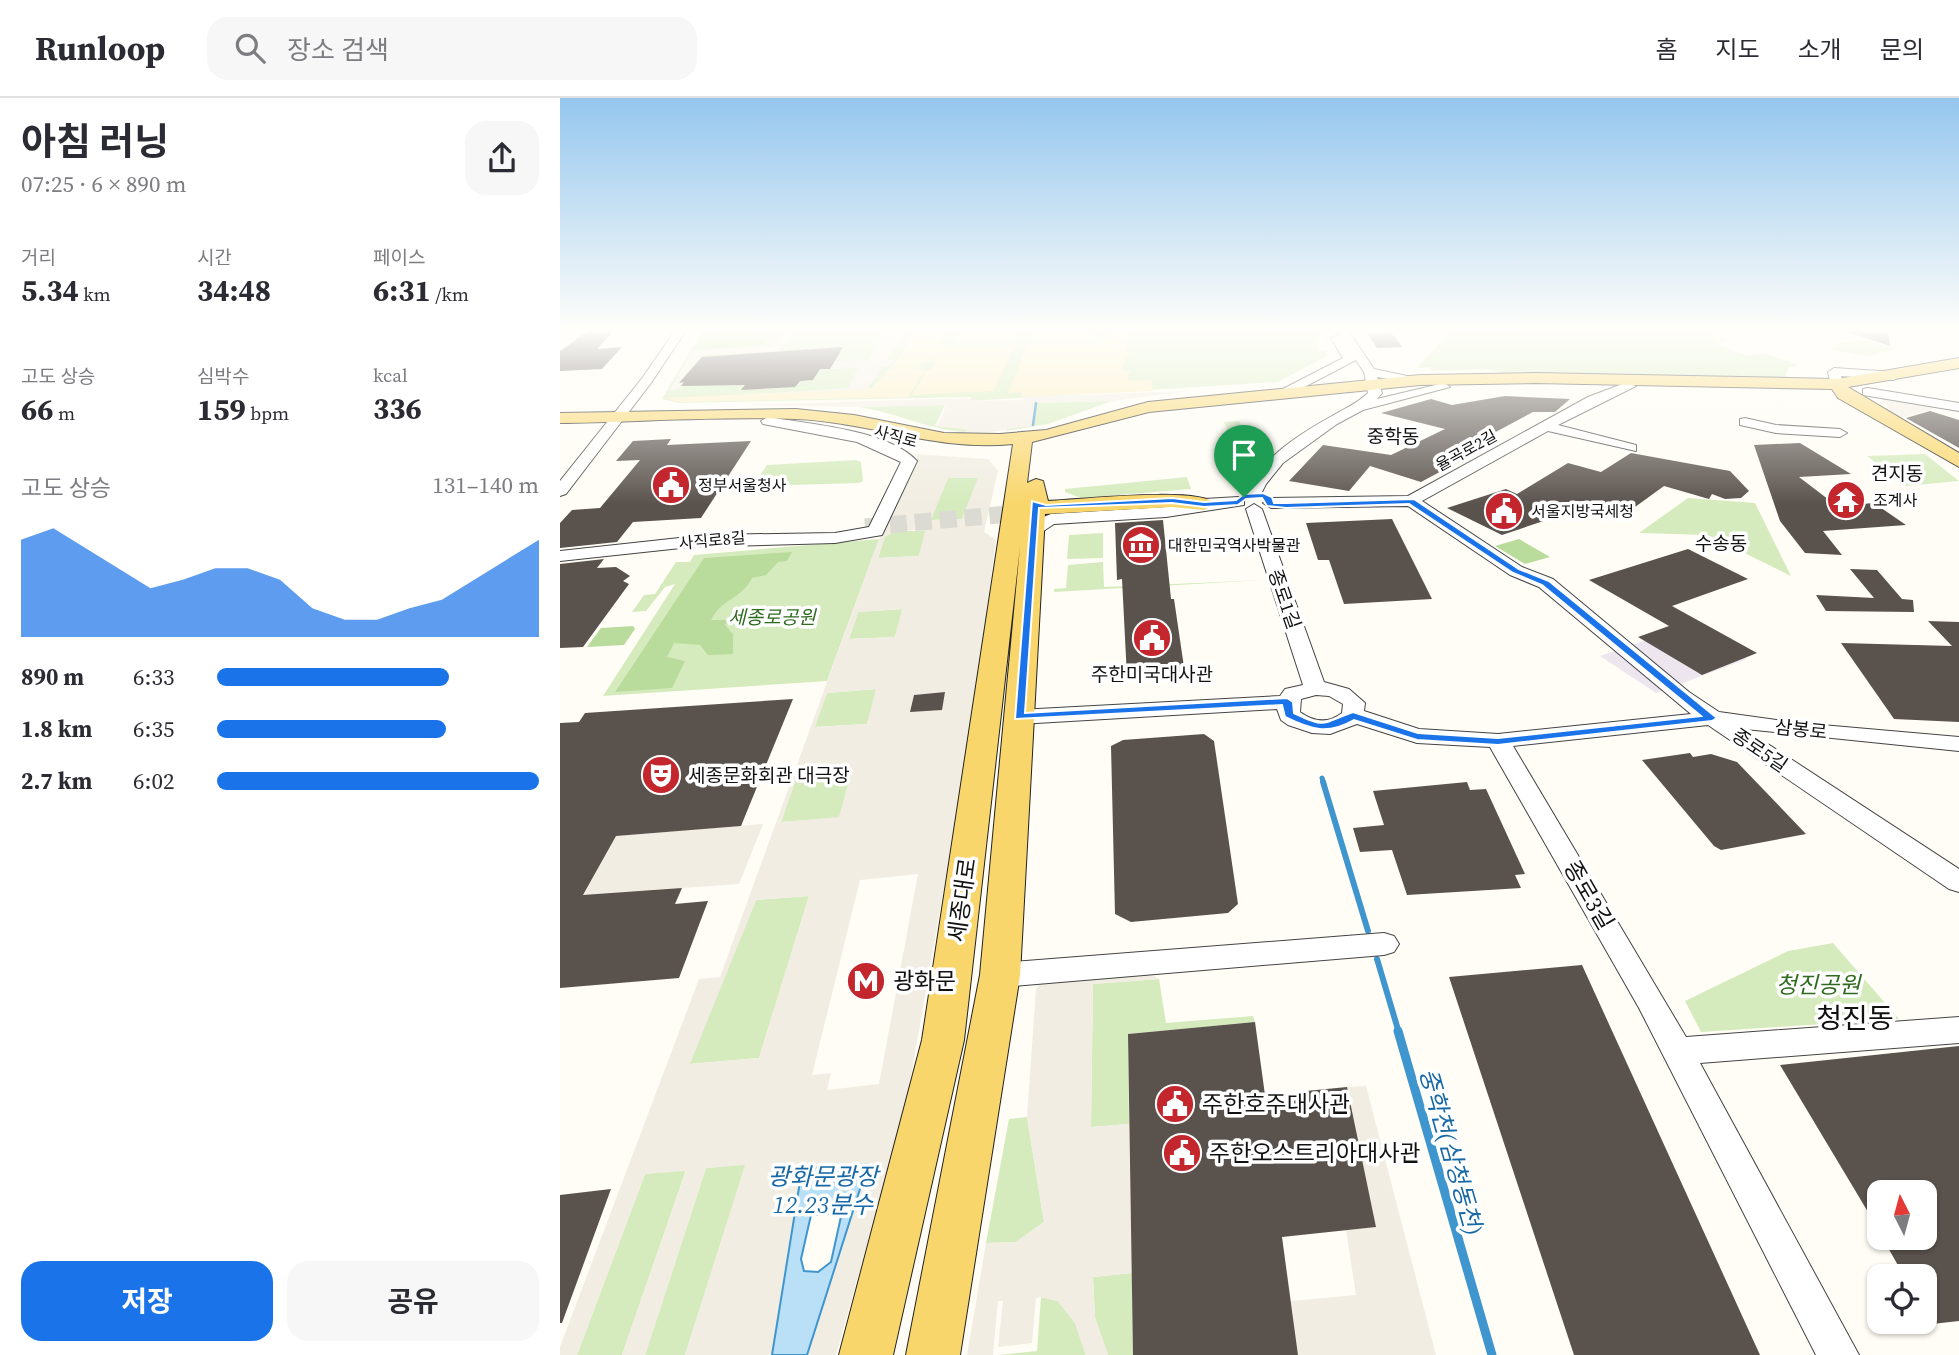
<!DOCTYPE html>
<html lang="ko">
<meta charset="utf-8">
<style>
body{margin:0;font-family:"Source Serif 4","Noto Sans KR",serif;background:#f7f7f7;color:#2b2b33;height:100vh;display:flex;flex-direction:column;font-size:26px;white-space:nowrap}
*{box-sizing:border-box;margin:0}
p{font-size:23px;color:#7c7c81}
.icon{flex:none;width:38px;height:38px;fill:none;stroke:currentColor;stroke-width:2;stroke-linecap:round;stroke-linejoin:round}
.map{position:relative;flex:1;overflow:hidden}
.sheet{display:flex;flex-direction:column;background:#fff;width:560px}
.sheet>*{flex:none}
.needle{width:46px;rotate:354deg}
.controls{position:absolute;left:1307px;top:1082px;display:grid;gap:14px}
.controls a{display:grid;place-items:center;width:70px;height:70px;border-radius:14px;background:#fff;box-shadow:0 2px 5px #0004;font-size:35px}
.pin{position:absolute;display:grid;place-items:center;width:60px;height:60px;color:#fff;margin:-72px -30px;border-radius:50% 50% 50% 0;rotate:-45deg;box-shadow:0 0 7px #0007}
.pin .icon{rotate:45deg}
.round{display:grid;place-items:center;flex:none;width:74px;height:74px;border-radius:21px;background:#f7f7f7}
.head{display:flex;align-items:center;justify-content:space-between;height:119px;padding:0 21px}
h1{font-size:38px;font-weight:700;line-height:52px}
.figures{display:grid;grid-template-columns:repeat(3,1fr);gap:10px;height:119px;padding:7px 21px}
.figures div{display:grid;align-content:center}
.figures b{font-size:30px;font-weight:700}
.figures small{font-size:19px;font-weight:400}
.figures p{font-size:19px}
.chart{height:196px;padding:14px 21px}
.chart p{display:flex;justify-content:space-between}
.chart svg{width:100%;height:126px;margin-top:7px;fill:#1a73e8;opacity:.7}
.cta{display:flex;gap:14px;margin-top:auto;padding:14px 21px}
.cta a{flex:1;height:80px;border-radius:21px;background:#1a73e8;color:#fff;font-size:28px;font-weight:700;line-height:80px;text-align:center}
.cta a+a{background:#f7f7f7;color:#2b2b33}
ul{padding:0 21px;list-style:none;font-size:23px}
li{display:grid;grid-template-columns:112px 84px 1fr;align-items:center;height:52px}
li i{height:18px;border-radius:9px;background:#1a73e8}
header{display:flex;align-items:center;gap:42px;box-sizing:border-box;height:98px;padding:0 35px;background:#fff;border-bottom:2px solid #e1e1e2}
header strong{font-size:33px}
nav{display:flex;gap:38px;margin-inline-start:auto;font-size:24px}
.search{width:490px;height:63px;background:#f7f7f7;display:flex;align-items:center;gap:18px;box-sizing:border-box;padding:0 24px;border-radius:21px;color:#7c7c81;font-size:26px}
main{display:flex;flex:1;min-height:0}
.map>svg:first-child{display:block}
.industrial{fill:#eee6ef}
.green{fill:#d5ebbd}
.forest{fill:#b9dc9c}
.sand{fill:#fbeec1}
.plaza{fill:#f1ede2;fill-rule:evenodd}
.water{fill:#b9e0f7;stroke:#3f96cf;stroke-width:2;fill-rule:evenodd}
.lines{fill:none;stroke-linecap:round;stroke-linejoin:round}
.stream-far3{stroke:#3f96cf;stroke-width:2.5}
.stream-far2{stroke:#3f96cf;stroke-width:5}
.stream-far1{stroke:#3f96cf;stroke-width:6}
.stream{stroke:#3f96cf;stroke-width:9}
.building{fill:#5a524d}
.minor-tunnel{stroke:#dbdad3;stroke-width:17;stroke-dasharray:17 8;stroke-linecap:butt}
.minor-casing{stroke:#444;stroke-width:2}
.major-casing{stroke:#222;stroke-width:2}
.minor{fill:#fff;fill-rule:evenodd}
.major{fill:#f9d66b;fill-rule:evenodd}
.route{fill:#1a73e8;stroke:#fff;stroke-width:2;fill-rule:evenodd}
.labels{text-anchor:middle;stroke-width:7;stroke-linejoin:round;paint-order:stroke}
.far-street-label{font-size:16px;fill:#111;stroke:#fff}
.far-poi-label{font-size:16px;fill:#111;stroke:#fff;text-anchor:start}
.far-quarter-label{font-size:19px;fill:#111;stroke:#fff}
.street-label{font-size:19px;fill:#111;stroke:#fff}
.park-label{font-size:19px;font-style:italic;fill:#2f6b1f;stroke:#fff}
.poi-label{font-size:19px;fill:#111;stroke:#fff}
.near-street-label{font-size:23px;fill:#111;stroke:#fff}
.near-poi-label{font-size:23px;fill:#111;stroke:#fff;text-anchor:start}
.near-park-label{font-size:23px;font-style:italic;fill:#2f6b1f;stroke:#fff}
.near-water-label{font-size:24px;font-style:italic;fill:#1768a6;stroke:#fff}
.near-quarter-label{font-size:28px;fill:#111;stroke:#fff}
</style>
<header>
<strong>Runloop</strong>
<div class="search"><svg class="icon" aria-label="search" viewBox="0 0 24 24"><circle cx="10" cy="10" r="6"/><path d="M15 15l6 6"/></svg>장소 검색</div>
<nav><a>홈</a><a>지도</a><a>소개</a><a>문의</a></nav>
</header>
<main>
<section class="sheet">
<div class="head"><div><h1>아침 러닝</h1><p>07:25 · 6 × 890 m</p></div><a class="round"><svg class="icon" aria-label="share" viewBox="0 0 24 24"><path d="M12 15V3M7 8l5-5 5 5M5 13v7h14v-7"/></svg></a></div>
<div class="figures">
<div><p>거리</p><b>5.34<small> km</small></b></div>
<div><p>시간</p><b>34:48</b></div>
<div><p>페이스</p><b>6:31<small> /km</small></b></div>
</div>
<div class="figures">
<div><p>고도 상승</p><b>66<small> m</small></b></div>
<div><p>심박수</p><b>159<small> bpm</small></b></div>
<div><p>kcal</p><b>336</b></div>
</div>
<div class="chart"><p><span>고도 상승</span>131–140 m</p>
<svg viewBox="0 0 160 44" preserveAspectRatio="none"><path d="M0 44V10L10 6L20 13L30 20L40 27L50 24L60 20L70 20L80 24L90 34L100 38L110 38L120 34L130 31L140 24L150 17L160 10V44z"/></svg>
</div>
<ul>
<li><b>890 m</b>6:33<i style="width:72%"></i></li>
<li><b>1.8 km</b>6:35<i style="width:71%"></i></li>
<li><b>2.7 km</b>6:02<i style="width:100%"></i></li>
</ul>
<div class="cta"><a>저장</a><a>공유</a></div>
</section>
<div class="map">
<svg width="1399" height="1257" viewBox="0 0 1399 1257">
<rect width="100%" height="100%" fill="#fffdf5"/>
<path class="industrial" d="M1130 527 1187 561 1096 595 1040 558Z"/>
<path class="green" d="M143 231H756L761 244 755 245 758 253H765L767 258 718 284 410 303 411 299 119 305 102 301Z
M892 231H1140L1165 243 1157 246 1187 258 1205 255 1238 267 1229 269 1225 279 1218 281 945 275 927 271 872 273 870 269 857 270Z
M1303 242 1336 251 1307 258 1269 251 1279 245Z
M552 303 488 326 446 333 447 330 474 327 477 305Z
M385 307 375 328 407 331 405 334C368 332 338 315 299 309Z
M679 323 687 335 683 336 693 355 677 356 664 324Z
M1365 356 1399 383 1346 388 1307 358Z
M296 362 301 364 303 383 299 385 192 388 207 367Z
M419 379 402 421 370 422 388 380Z
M627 379 631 391 521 400 505 394V391Z
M1128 400 1195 405 1231 478 1148 437 1079 435Z
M336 433H366L359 458 318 460 325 438Z
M543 435V460L507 461 509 437Z
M319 441 267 583 43 598 115 486 105 489 86 513 72 514 84 497 95 496 116 464H130L134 457Z
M543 464 544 489 705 482 494 494V491L506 490 508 467Z
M343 511 335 539 289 541 298 514Z
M317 591 307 626 254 629 267 595Z
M291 677 279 720 221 724 236 681Z
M249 798 199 960 129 966 196 802Z
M1273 845 1339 921 1141 934 1125 903 1228 853Z
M599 881 606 925 693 918 695 924 568 936 569 1026 531 1029 533 886Z
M467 1019 484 1124 456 1144 426 1145 449 1021Z
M186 1066 125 1257H85L146 1070Z
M126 1072 62 1257H17L85 1076Z
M572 1175 573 1257H548L535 1220 533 1179Z
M481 1199 498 1203 515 1225 526 1257H438L477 1253Z"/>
<path class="forest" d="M147 231 146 236 157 231H207L199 234 213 236 202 247 133 252Z
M959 441 990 459 965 466 935 448Z
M232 454 227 463 218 464 206 477 192 480C181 502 163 499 151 522H168L165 527 173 536V556L148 557 140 547 114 545 107 559 125 563 112 590 55 594 144 460Z
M73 528 75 531 64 547 27 549 41 530Z"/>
<path class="sand" d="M357 231 386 233 378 248H454L434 293 352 297 367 272 372 271 376 265 372 264 376 255 370 264H362L358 271 365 272 348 299 119 304 105 300 312 290 338 261Z
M460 231 456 242 395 243 401 232Z
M475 231H533L531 241 471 242Z
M569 233 565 253 569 254 561 272 570 273 567 279 570 283 592 282 593 293 461 299 462 294 448 295 467 247 545 245 548 234Z"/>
<path class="plaza" d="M223 231H237L219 253 141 257 119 284 123 285 120 290 109 293 133 252 210 249 217 246Z
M324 231H348L328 262H334L329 269H323L307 291 195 296 288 290 298 270 270 271 275 263 309 262Z
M630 293 552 303 476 305 473 327 430 334H406V331L377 328 386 307 298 309 186 307 410 300 409 303 464 302 466 299Z
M1320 299 1379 309 1342 320 1331 314Z
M355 356 428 361 438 373 424 434 436 442 409 646 346 1007 276 1257H125L185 1067 146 1070 85 1257H62L126 1073 85 1076 17 1257H0V1249L139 881 160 879 319 441 358 364ZM388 380H418L402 421 371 422ZM355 432 365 433 359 458 318 460 325 439 336 433ZM342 511 335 539 289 541 298 514ZM316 591 307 626 255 629 267 595ZM385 594 381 612 350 613 354 597ZM291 677 279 719 221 724 236 681ZM358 776 319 986 267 992 271 975 252 977 300 782ZM249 798 199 960 130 966 196 802ZM283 1114 271 1164 258 1174 244 1173 241 1161 251 1118Z
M203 726 179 786 122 790 14 814 56 738Z
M583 872 599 881 533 886 531 1029 569 1026 572 1175 533 1179 535 1220 548 1257H526L515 1225 498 1203 481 1199 476 1200 472 1245 438 1249 443 1203H438L433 1257H407L426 1145 456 1144 484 1124 467 1019 476 891 480 885Z
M806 988 876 1257H738L731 1203 796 1197 786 1132 816 1129 787 989Z"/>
<path class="water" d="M308 1066 247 1257H212L242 1071ZM282 1114 271 1164 258 1174 244 1173 241 1161 251 1117Z"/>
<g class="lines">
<path class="stream-far3" d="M473 327 476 305"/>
<path class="stream-far2" d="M762 680 764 686"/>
<path class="stream-far1" d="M763 684 808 833
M817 861 839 935"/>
<path class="stream" d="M838 933 932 1257"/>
</g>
<path class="building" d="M31 231H55L37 251 62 249 42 271 0 273V253Z
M1288 231H1328L1330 248 1288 234Z
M831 234 842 249 817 250 807 235Z
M283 249 270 271H260L253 282 240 283 235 289 181 292 185 287 121 288 124 284 119 285 142 259Z
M945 298 1010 301 995 314H973L904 351 917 354 861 384 810 368 789 393 729 383 763 347 831 357 885 331 821 315 871 301 892 307Z
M1370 313 1399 322V350L1346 320Z
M111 341 107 347 191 343 141 420 73 424 57 444 0 450V425L12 412 40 410 80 362 56 363 73 343Z
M1240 345 1291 376 1239 379 1277 408 1314 405 1346 427 1263 433 1282 457 1245 455 1220 423 1194 347Z
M1071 355 1170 373 1189 393 1181 400 1165 401 1152 396 1149 401 1104 388 1064 417 1031 407 942 437 887 410 946 391 957 396 1008 365 1041 374Z
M832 421 872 501 784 506 769 462H758L746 425Z
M603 422 611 501H614L625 576 567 579 562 481 557 482 555 425Z
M1128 451 1188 481 1112 508 1197 555 1142 577 1078 539 1109 528 1029 482Z
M44 461 37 470 56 469 70 478 63 483 69 486 23 549 0 550V466Z
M1290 471 1317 472 1342 501 1353 502 1354 514 1266 513 1256 497 1314 500Z
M1368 523 1399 524V624L1334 621 1281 545 1392 548Z
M385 594 382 612 350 614 354 597Z
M233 601 181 728 56 738 23 797 122 790 115 806 148 803 119 880 0 890V625L19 624 25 615Z
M644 636 654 643 678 806 668 815 571 824 555 816 551 648 563 642Z
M1130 655 1133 659 1151 656 1177 664 1246 736 1161 752 1154 748 1082 662Z
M907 684 910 692 926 691 965 776 955 777 961 790 847 797 832 752 800 754 793 730 824 727 813 693Z
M1022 867 1200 1257H1014L889 879Z
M695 924 705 997 787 989 816 1129 722 1139 738 1257H573L568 936Z
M1399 948V1223L1372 1226 1365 1214V1178H1344L1322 1139H1365V1094H1320V1134L1220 967Z
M51 1091 2 1225H0V1097Z"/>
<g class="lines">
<path class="minor-tunnel" d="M305 429 472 414"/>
<g class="minor-casing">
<path id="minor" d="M116 231H127L91 285 6 396 0 398V383L83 279Z
M776 231H787L814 271 866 282 860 286 817 279 822 295 817 301 884 285 890 289 803 312 777 326 723 365 706 386 699 400H687L685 397C701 360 738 337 772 318 784 311 798 305 808 295L804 274 796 262 729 297 717 294 783 260 771 240 779 237Z
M1274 270 1334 274 1340 278 1334 282 1281 278 1283 286 1277 290 1271 286 1268 274Z
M1065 285 1076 288 998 327 1076 347V353L988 333 862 403 962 469 993 481 1129 594 1159 614 1239 625 1399 639V653L1185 631 1399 771V794L1389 791 1148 627 953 648 1126 939 1399 919V945L1140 965 1299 1257H1256L1079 910 930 649 857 645 797 626 770 636 752 635 728 627 721 622 717 611 459 626 448 619 459 612 720 598 725 591 743 587 686 411 694 406 702 411 764 584 789 591 805 605 804 613 859 631 938 636 1131 616 979 489 950 477 848 408 711 410 703 405 711 400 848 398 1028 299ZM756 597 769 598 783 606 782 615C768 626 754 624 740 614L741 601Z
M1308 290 1399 305V313L1303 297V291Z
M208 319C248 326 329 332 357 363L322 437 275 445 130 449 0 463V453L147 437 275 435 309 429 341 364 297 344 203 326 201 323Z
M1185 320 1216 327 1280 331 1287 335 1280 339 1216 335 1180 327V321Z
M678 399 684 401V407L606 419 494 426 473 440 464 435 471 424 491 416 606 409 628 402Z
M824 835 834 838 839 846 834 854 824 857 440 889 429 885 425 877 429 869 440 865Z"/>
</g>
<g class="major-casing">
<path id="major" d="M1399 260V270L1288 289 1399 355V369L1278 300 1272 291 975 285 860 287 589 314 472 344 467 385 476 381 483 383 488 403C515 402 642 388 655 406L644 412 612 409 485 416 460 877 400 1257H346L420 877 460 449 404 942 333 1257H279L362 942 453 346C378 354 309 324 236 321 158 318 78 324 0 325V315L236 311 294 317 384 335 440 336 486 332 588 304 860 277 975 275 1277 281Z"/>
</g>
<use href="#minor" class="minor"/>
<use href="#major" class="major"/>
</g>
<linearGradient id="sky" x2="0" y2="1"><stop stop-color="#95c6ee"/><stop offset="0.57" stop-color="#fffefa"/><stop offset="1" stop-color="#fffefa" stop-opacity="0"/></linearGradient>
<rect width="1399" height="407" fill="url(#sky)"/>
<path class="route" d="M703 395 712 399 714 405H726L854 401 959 471 989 483 1157 620 1152 623 938 647 857 642 794 622C768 637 751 632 725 619L722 607 455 621 472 403 486 407 612 400 644 404 676 402 684 396ZM702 400 707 408 726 410 849 406 953 475 982 487 1141 618 938 640 858 635 793 614C762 625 767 631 734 615L733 604 727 600 465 615 479 410 612 405 644 409 678 407 686 401Z"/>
<defs>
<g id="civic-disc" transform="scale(2.0125)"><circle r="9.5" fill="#c4262e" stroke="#fff"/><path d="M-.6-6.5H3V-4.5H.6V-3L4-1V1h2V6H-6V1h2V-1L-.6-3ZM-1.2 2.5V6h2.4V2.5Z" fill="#fff"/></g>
<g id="temple-disc" transform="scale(2.0125)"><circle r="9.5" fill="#c4262e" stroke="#fff"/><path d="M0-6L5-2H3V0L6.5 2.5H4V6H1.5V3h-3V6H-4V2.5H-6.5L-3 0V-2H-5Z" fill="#fff"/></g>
<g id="museum-disc" transform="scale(2.0125)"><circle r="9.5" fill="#c4262e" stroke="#fff"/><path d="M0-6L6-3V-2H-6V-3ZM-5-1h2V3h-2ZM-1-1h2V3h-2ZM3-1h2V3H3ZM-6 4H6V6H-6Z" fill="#fff"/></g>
<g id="theatre-disc" transform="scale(2.0125)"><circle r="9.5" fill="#c4262e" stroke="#fff"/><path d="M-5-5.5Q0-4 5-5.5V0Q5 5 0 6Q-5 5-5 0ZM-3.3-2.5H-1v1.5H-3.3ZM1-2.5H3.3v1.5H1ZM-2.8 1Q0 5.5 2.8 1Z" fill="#fff"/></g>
<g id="metro-disc" transform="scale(2.0125)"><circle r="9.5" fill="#c4262e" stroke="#fff"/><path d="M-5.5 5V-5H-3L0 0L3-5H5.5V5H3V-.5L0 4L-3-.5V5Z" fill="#fff"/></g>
</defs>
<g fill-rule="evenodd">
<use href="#civic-disc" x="111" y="387"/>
<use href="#temple-disc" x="1286" y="402"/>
<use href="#civic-disc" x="944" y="413"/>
<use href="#museum-disc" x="581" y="447"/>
<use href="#civic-disc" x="592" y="540"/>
<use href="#theatre-disc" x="101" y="677"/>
<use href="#metro-disc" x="306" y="883"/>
<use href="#civic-disc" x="615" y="1006"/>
<use href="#civic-disc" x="622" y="1055"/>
</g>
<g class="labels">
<g class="far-street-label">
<text transform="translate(336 338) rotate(15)" y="6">사직로</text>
<text transform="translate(906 352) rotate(-29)" y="6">율곡로2길</text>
<text transform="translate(152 442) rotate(-5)" y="6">사직로8길</text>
</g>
<g class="far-poi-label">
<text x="138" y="393">정부서울청사</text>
<text x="1313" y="408">조계사</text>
<text x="971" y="419">서울지방국세청</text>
<text x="608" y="453">대한민국역사박물관</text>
</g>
<g class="far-quarter-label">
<text x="833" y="345">중학동</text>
<text x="1337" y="382">견지동</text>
<text x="1161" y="452">수송동</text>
</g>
<g class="street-label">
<text transform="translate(725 501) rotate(71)" y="7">종로1길</text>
<text transform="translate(1241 631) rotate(6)" y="7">삼봉로</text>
<text transform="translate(1200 652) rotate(34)" y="7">종로5길</text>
</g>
<g class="park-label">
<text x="212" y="526">세종로공원</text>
</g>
<g class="poi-label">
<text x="592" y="583">주한미국대사관</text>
<text x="128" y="684" text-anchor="start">세종문화회관 대극장</text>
</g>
<g class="near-street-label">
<text transform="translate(1029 797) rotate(60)" y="8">종로3길</text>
<text transform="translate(402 802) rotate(-82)" y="8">세종대로</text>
</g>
<g class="near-poi-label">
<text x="333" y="891">광화문</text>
<text x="642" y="1014">주한호주대사관</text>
<text x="649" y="1063">주한오스트리아대사관</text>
</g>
<g class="near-park-label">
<text x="1258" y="895">청진공원</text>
</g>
<g class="near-water-label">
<text transform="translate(891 1054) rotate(74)" y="8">중학천(삼청동천)</text>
<text x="263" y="1087">광화문광장<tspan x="263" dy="28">12.23분수</tspan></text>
</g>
<g class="near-quarter-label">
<text x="1295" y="930">청진동</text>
</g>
</g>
</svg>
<div class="controls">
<a><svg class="needle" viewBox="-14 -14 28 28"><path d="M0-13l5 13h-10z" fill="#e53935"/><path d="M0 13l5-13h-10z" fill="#7c7c81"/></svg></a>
<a><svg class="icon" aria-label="locate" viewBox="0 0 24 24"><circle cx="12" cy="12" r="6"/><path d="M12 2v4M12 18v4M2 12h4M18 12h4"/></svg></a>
</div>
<div class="pin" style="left:684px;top:399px;background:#1e9e55"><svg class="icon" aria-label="arrive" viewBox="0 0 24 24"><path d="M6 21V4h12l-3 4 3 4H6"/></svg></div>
</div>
</main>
